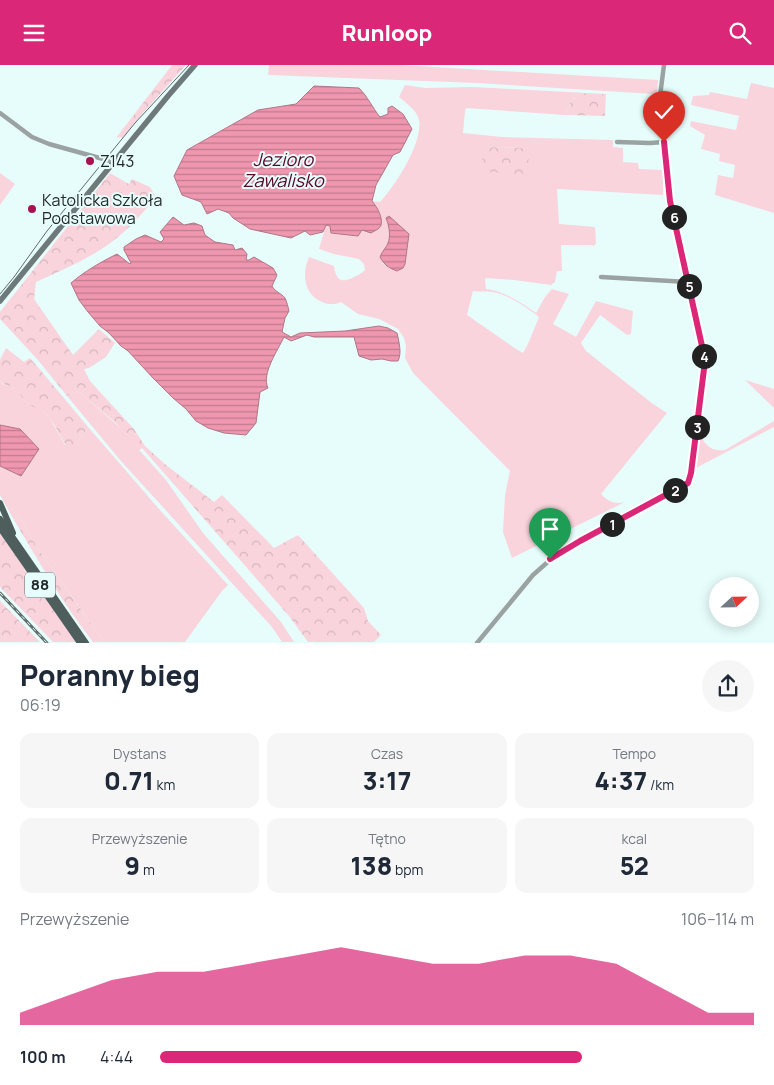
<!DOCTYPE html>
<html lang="pl">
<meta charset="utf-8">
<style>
body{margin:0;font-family:Manrope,sans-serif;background:#f6f6f7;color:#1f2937;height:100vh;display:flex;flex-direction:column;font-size:19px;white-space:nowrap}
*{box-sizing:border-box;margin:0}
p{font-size:16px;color:#747a83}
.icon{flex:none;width:28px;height:28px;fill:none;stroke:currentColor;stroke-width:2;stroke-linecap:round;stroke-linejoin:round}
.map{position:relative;height:578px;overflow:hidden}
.details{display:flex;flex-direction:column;background:#fff;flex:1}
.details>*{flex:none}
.needle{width:32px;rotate:68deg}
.buttons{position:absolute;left:709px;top:512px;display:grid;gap:10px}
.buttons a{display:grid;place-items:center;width:50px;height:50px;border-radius:50%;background:#fff;box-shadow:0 2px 12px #0003;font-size:25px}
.pin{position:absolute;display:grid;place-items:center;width:42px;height:42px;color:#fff;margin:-51px -21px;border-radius:50% 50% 50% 0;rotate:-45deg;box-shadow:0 0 5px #0007}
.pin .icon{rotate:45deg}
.km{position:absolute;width:25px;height:25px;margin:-12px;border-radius:50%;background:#222;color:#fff;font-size:14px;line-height:25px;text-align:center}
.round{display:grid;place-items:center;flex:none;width:52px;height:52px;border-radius:26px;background:#f6f6f7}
.head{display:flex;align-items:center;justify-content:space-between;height:85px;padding:0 20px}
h1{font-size:28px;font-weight:800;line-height:38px}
.metrics{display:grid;grid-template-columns:repeat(3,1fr);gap:8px;height:85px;padding:5px 20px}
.metrics div{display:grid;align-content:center;border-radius:12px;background:#f6f6f7;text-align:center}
.metrics b{font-size:25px;font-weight:800}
.metrics small{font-size:14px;font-weight:400}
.metrics p{font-size:14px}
.chart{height:140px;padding:10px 20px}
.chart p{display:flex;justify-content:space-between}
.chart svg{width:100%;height:90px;margin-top:5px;fill:#db2777;opacity:.7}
ul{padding:0 20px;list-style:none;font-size:16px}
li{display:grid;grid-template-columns:80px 60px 1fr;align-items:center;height:38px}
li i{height:12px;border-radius:6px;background:#db2777}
header{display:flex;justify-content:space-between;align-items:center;height:65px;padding:0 20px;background:#db2777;color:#fff;font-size:22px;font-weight:800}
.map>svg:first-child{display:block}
.green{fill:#f9d4dc;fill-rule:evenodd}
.forest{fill:url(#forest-crowns)}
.water{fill:url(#water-rules);stroke:#b17686}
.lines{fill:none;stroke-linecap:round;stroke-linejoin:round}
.minor{stroke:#9aa3a2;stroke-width:4.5}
.secondary{stroke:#6d7a79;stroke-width:5.5}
.primary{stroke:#4e5e5c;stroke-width:6}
.tram{stroke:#606d6c;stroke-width:1}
.rail-casing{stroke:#606d6c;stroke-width:3}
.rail{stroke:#e7fdfb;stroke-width:1;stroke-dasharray:4;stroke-linecap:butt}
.route-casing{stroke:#fff;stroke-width:10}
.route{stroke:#db2777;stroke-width:6}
.poi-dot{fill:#a51352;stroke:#e7fdfb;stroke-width:2}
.labels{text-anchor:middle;stroke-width:4;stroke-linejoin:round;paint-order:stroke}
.shield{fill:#e7fdfb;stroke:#5c6967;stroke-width:1}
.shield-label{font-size:15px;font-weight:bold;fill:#212928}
.poi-label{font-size:16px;fill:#212928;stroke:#e7fdfb;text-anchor:start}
.water-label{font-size:18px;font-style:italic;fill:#560728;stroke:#e7fdfb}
</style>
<header><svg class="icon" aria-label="menu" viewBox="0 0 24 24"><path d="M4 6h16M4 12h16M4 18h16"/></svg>Runloop<svg class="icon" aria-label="search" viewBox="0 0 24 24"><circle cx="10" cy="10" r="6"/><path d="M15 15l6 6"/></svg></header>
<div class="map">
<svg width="774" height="578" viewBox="0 0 774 578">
<defs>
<pattern id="forest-crowns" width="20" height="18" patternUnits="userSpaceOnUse" patternTransform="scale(1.25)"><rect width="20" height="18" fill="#f9d4dc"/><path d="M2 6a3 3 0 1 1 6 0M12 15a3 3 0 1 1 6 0" fill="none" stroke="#d5b6bd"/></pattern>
<pattern id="water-rules" width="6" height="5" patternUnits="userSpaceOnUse" patternTransform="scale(1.25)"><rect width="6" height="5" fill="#ef97ae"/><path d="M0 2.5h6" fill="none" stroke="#c17b8e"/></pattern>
</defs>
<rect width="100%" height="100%" fill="#e7fdfb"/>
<path class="green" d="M269 0H400L658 15 657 27 654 29 477 18 268 10Z
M751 18 774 23V148L715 130 718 110 733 113 735 100 719 96 720 89 701 84 705 70 690 61 691 56 736 65 739 51 691 40 693 31 709 30 710 27 747 34Z
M405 20 425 23 474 22 586 28C571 31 571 37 565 50L466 43 465 46 463 68 502 72 613 75V82L623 83V97L638 98 639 104 663 105V130L557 124 559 159 595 162 596 178 594 181 591 180H561L562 206H557L555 217 551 220 514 215 486 213 485 214 486 224C504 226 522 238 536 248L545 232 552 224 569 229 553 259 576 272 596 236 633 246 631 269 627 270 600 250 581 278 586 286 653 339 667 348 601 429C608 436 614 440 625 437L512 493 503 467 505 430 510 406 413 308 405 293 406 281 404 273 398 264 379 254 358 249 341 237C334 240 329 240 322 237 303 229 302 208 309 192L334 201C336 215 341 219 354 212 358 210 361 209 365 205L364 199 359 194 334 189 319 184 326 160 330 161 332 168 358 171 378 145 372 136 380 137C395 121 423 78 419 55 417 45 407 39 399 32ZM484 82 524 83 528 107ZM389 151 409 169 405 199 390 203 383 199 380 192C382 186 387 182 388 178 391 171 389 160 386 153ZM473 226C479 227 486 226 493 227 509 230 526 242 539 252L528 279 523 288 516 284 467 250Z
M0 108 15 119 0 140Z
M745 315 774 324V343Z
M0 316 3 319 10 321 16 324 27 338 41 345 49 352 65 380H77L81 371 89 363 159 444 228 520 222 526 185 577H104L39 485 19 452 14 455 0 430V401L21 411 20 364 0 360Z
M78 326 116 359 166 415 203 468 281 557 294 577H282L272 562 120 395 67 331Z
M774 356V362L694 404 698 373H702C707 383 714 386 725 385Z"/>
<path class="forest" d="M172 0H186L143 48 122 73 120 72 116 73Z
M586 28 606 29 605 51 565 50C571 37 571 31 586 28Z
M483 82 524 83 529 85 528 107 525 109 483 107 482 85Z
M110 108 129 119 132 114 150 122 156 132C144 146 133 160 118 172 94 192 64 204 36 217L34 234 73 290 99 264 115 278 106 292 89 303 84 304 90 316 134 364 145 381 166 400 214 437 222 430 274 483 298 470 364 543 368 556 381 570 374 577H308L289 551 142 383 137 387 116 358 78 326 67 331 37 294 0 254V247Z
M6 283 24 297 30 293 37 301 89 363 81 371 77 380 71 386C61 376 57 361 47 350 41 344 33 343 27 338 22 333 19 327 14 323 9 320 4 320 0 316V295Z
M19 452 39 485 104 577H93C63 539 39 497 14 455Z
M0 468 78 577H53L0 522Z
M0 535 1 537 40 577H0Z"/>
<path class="water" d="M314 21 359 23C368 32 372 42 380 52L388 49V43L392 41 403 49 412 64 400 87 393 90 376 120 372 136C377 142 383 152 381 160 380 164 374 166 371 168L362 165 358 171 331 168 330 161 326 160 323 167 310 170 305 166 291 173 250 164 233 153 229 148 218 144 207 149 201 137 182 130 174 111 187 85 258 45 296 39Z
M389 151 409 169 405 199 403 203 397 206C389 203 384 200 380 192 382 186 387 182 388 178 391 171 389 160 386 153Z
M173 152 184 160 194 158 202 161 205 170 215 177 233 180 235 185 242 183 247 189 246 195H249L254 192 273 203 277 210 272 221C275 227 281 228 285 233 287 237 288 242 289 246L285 253 282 267 291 272 300 268 345 266 379 261 388 263 397 268C399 277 402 288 398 296H391L382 294 371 295 359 291 354 272H314L307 270 291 276 284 272C278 285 261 309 268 323L260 327 256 358 246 370 224 368 208 363 196 356 186 344 173 333 153 313 128 286 121 281 109 268 100 261 88 247 79 235 71 218C85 206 101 197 117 189L130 199 131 198 124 185V182L136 174 145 170 161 177 164 174 160 167Z
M0 360 20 364 39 384 21 411 0 401Z"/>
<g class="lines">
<path class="minor" d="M0 48 32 72 49 79 114 97
M617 77 650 78 664 77
M601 212 688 217
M477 578 533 510 550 495 580 476 688 418 691 408 704 304 703 281 671 135 661 50 660 31 664 0"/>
<path class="secondary" d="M0 236 168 31 195 0"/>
<path class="primary" d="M0 438 13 468
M0 454 86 578
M0 463 80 578"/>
<path class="tram" d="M0 229 14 212 47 166 135 58 189 0"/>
<g class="rail-casing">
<path id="rail" d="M0 528 47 578"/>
</g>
<use href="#rail" class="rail"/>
</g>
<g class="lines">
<g class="route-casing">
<path id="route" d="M550 494 580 476 688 418 691 408 704 304V290L670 136 664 77"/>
</g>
<use href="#route" class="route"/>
</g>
<g class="poi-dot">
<circle cx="90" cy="96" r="5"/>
<circle cx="32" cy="144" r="5"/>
</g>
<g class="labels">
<rect class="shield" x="25" y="507.5" width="30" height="25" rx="4"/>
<g class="shield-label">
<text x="40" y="525">88</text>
</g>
<g class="poi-label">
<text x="100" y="102">Z143</text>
<text x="42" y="141">Katolicka Szkoła<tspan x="42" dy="18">Podstawowa</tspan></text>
</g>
<g class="water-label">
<text x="283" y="101">Jezioro<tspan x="283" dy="21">Zawalisko</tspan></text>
</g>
</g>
</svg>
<div class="buttons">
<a><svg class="needle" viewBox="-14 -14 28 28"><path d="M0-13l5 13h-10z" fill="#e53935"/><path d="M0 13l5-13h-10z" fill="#747a83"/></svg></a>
</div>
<div class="pin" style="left:550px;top:494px;background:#1e9e55"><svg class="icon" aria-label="arrive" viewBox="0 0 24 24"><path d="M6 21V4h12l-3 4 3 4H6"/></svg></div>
<div class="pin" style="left:664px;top:77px;background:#d93025"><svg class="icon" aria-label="check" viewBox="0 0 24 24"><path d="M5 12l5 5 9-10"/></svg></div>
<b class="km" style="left:612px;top:459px">1</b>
<b class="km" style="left:675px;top:425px">2</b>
<b class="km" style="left:697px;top:362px">3</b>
<b class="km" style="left:704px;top:291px">4</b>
<b class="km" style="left:689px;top:221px">5</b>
<b class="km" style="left:674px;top:152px">6</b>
</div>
<section class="details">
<div class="head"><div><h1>Poranny bieg</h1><p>06:19</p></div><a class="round"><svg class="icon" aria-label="share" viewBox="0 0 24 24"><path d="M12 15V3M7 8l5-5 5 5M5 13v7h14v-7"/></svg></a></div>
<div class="metrics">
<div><p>Dystans</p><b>0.71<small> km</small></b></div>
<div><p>Czas</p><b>3:17</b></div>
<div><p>Tempo</p><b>4:37<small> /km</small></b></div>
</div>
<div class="metrics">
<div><p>Przewyższenie</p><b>9<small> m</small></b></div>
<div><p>Tętno</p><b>138<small> bpm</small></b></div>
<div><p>kcal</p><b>52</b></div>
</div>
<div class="chart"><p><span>Przewyższenie</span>106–114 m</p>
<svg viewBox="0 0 160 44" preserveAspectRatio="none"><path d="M0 44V38L10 30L20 22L30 18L40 18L50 14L60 10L70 6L80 10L90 14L100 14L110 10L120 10L130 14L140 26L150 38L160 38V44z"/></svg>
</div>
<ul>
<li><b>100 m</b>4:44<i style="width:71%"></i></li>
</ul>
</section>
